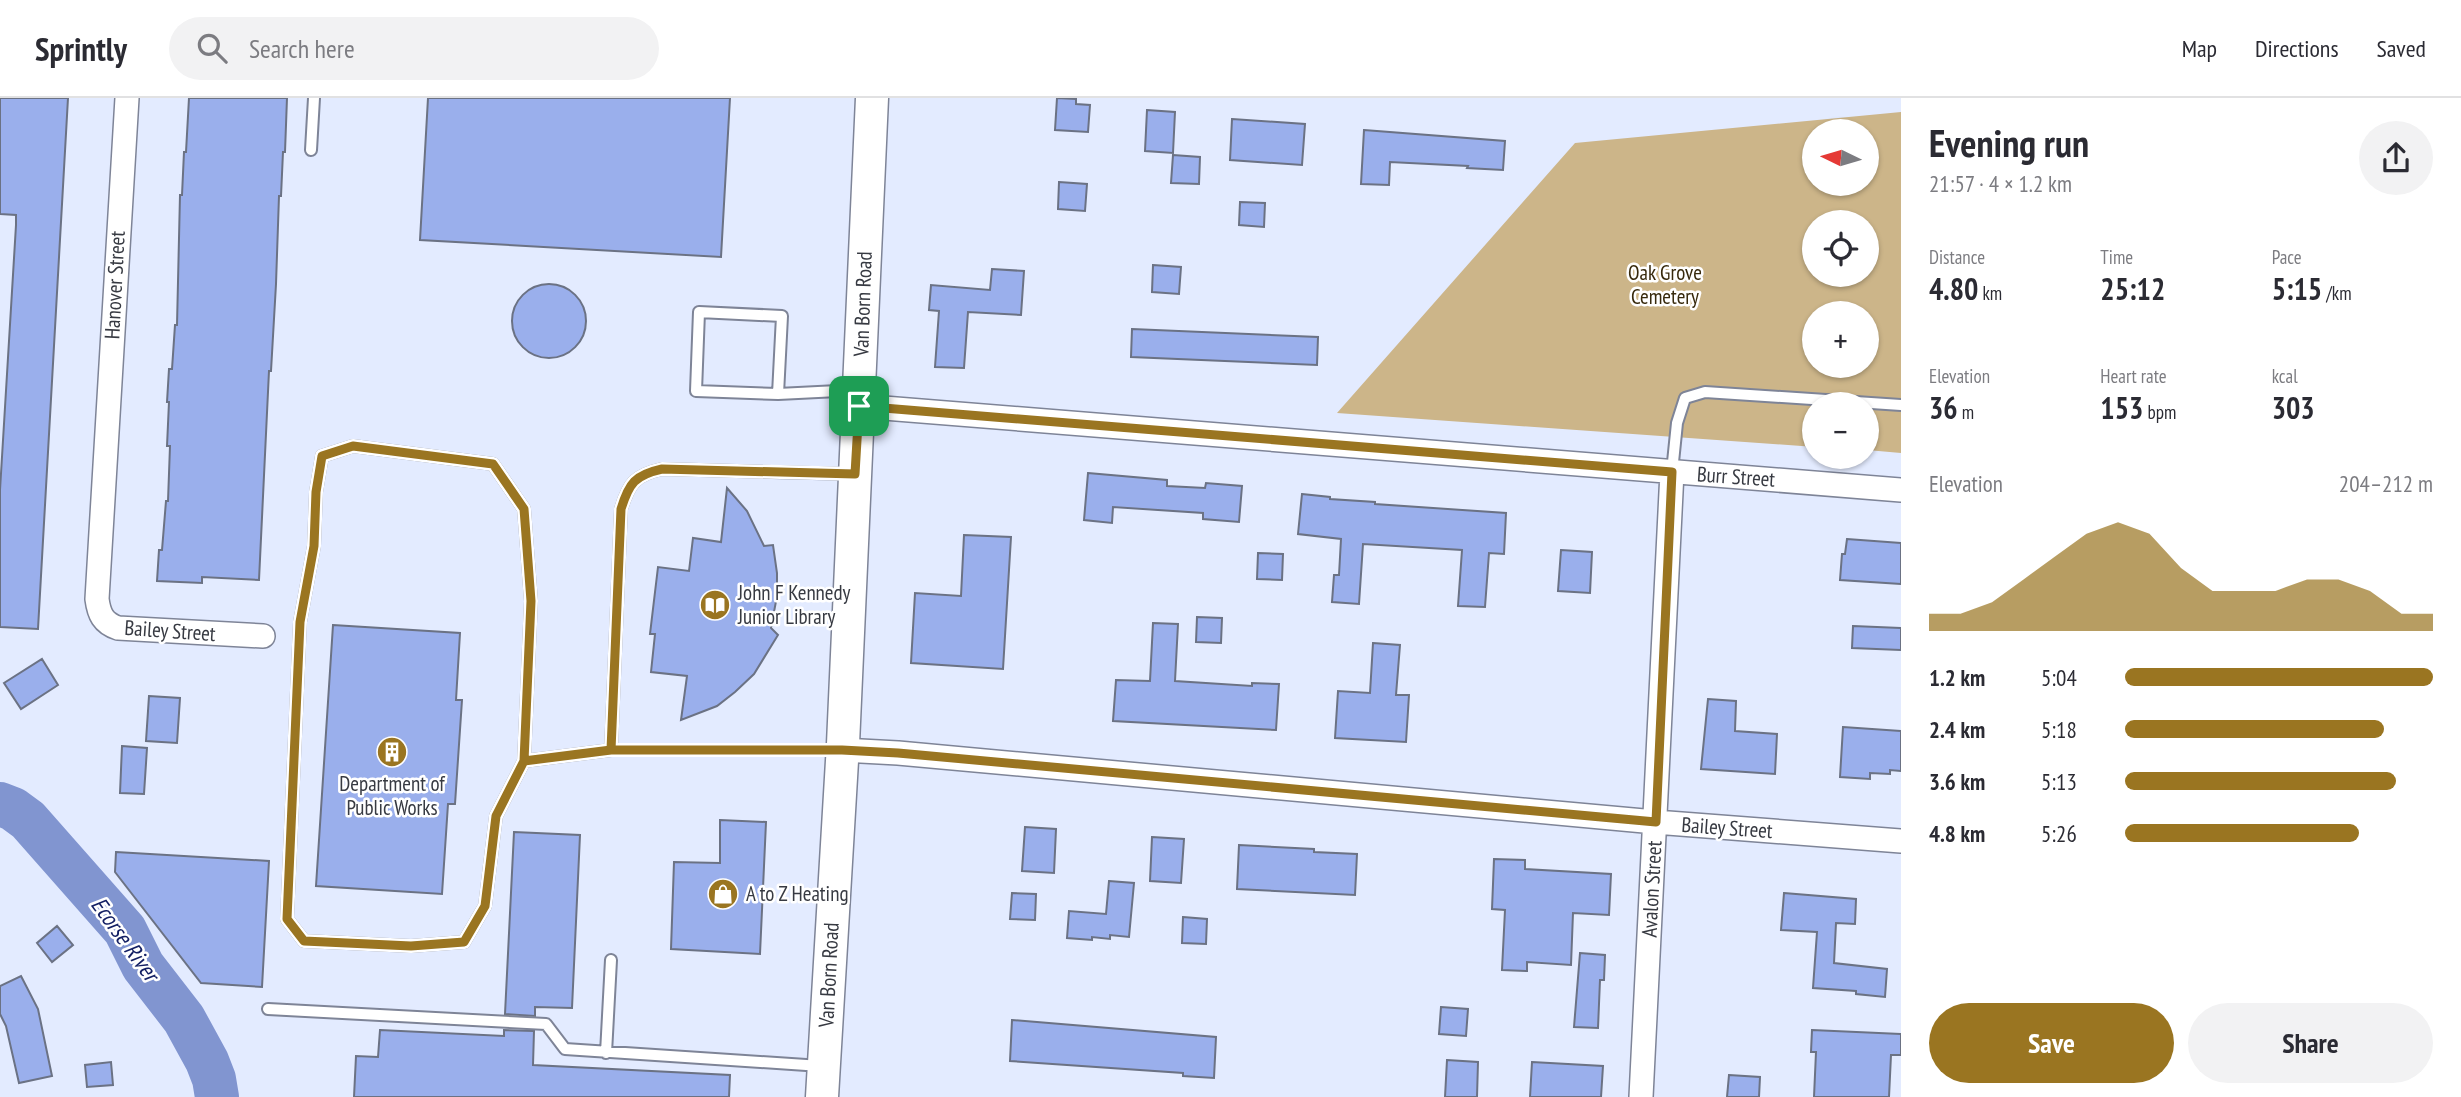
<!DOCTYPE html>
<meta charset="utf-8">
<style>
body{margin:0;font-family:"PT Sans Narrow",sans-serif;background:#f2f2f3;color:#2b2b33;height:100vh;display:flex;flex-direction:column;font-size:26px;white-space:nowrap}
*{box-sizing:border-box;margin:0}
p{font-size:23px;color:#7c7c81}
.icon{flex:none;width:38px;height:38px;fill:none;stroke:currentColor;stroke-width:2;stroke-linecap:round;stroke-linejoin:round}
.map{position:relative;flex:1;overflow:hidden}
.panel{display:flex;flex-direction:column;background:#fff;width:560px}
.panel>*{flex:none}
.needle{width:46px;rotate:275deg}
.fabs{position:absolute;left:1802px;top:21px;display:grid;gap:14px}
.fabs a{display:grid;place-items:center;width:77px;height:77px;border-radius:50%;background:#fff;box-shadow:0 2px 5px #0004;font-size:35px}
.pin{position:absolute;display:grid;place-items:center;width:60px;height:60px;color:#fff;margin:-30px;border-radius:14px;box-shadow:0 4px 10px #0006}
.round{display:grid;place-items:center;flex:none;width:74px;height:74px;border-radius:37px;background:#f2f2f3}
.summary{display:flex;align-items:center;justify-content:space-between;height:119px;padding:0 28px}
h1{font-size:38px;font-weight:700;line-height:52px}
.stats{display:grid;grid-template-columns:repeat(3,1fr);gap:10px;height:119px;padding:7px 28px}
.stats div{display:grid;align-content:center}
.stats b{font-size:30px;font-weight:700}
.stats small{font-size:19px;font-weight:400}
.stats p{font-size:19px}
.chart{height:196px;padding:14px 28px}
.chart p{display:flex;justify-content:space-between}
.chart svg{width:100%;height:126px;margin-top:7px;fill:#9a7521;opacity:.7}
.button{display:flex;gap:14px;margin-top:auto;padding:14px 28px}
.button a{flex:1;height:80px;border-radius:42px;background:#9a7521;color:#fff;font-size:28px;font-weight:700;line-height:80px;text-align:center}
.button a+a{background:#f2f2f3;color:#2b2b33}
ul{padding:0 28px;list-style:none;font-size:23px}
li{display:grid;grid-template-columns:112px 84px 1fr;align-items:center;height:52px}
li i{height:18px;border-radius:9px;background:#9a7521}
header{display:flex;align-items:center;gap:42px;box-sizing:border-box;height:98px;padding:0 35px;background:#fff;border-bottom:2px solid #e1e1e2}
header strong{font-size:33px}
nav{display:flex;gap:38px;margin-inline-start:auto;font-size:24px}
.search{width:490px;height:63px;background:#f2f2f3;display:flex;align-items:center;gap:18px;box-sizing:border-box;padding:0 24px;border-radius:38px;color:#7c7c81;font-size:26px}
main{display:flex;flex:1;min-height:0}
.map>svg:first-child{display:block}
.green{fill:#ccb589;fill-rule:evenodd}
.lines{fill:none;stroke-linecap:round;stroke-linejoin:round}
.river{stroke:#8195d0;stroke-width:44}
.building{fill:#9aafec;stroke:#6b7284;stroke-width:2}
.service-casing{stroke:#7e8497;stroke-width:14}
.minor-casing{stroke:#7e8497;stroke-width:26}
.secondary-casing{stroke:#7e8497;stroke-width:35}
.service{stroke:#fff;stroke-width:10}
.minor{stroke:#fff;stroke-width:23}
.secondary{stroke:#fff;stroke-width:32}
.route-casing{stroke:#fff;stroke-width:14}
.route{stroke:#9a7521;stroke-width:9}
.labels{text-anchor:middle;stroke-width:5;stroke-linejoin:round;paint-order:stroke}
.park-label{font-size:21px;fill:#37290c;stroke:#fff}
.street-label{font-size:21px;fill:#373a42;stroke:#fff}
.poi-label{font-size:21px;fill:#373a42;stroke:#fff;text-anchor:start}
.water-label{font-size:23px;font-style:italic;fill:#142064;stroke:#fff}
</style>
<header>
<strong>Sprintly</strong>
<div class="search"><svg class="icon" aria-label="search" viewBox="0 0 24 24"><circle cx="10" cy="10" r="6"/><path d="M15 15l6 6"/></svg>Search here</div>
<nav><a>Map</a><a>Directions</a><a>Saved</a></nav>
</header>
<main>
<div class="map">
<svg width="1901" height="999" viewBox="0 0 1901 999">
<rect width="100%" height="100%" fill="#e3ebff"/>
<path class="green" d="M1901 14V355L1867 352V306H1815V349L1337 315 1575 45ZM1815 33H1867V86H1815ZM1815 124H1867V177H1815ZM1815 215H1867V268H1815Z"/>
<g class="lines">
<path class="river" d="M0 706 13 711 28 722 125 832 143 868 184 921 207 963 214 981 217 999"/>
</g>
<path class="building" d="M0 0H68L38 531 0 529V392L16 127V117L0 116Z
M189 0H287L285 54H283L281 98H279L276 186 271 273H269L259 482 202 479V485L157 483 159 452H162L166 403H168L170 348H167L169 304H167L169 271H172L175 227H177L180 97H182L184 54H186Z
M428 0H730L721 159 420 142Z
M1057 0 1076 1V6L1090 7 1088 34 1055 32Z
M1147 12 1175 14 1173 55 1145 53Z
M1232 21 1305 26 1302 67 1230 62Z
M1364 32 1505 43 1503 72 1467 70 1468 68 1390 64 1389 87 1361 86Z
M1173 57 1200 59 1199 86 1171 85Z
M1059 84 1087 86 1085 113 1058 111Z
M1240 104 1265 105 1264 129 1239 127Z
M1153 167 1181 169 1179 196 1152 194Z
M992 171 1024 173 1021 217 968 214 964 270 935 269 939 213 929 212 931 187 990 192Z
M512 223a37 37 0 1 1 74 0a37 37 0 1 1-74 0Z
M1132 231 1318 239 1317 267 1131 259Z
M1088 375 1167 382V388L1205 390 1206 385 1242 388 1239 424 1203 421V415L1113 409 1112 425 1084 422Z
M727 390 747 413 764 448 773 447 777 475V498L771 530 778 537 754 576 735 594 717 608 681 622 687 578 651 574 655 536H650L658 469 689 473 693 440 721 444Z
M1302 396 1330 399V401L1375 404V406L1506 415 1504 456 1489 455 1485 509 1458 508 1462 452 1363 446 1359 506 1332 504 1334 477H1339L1341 441 1298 436Z
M964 437 1011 439 1003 571 911 565 915 495 961 498Z
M1847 441 1901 445V486L1840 482 1842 456H1845Z
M1561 452 1592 454 1590 495 1558 493Z
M1258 455 1283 456 1282 482 1257 481Z
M1197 519 1222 520 1221 545 1196 544Z
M1153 525 1178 526 1175 583 1252 588V585L1279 586 1276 632 1113 623 1116 582 1150 583Z
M333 527 460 535 456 602H462L455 706H448L442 796 316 788Z
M1853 528 1901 530V552L1852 550Z
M1373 545 1400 547 1396 597H1409L1406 644 1335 640 1338 593 1370 595Z
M42 561 58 587 21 611 4 585Z
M149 598 180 600 177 645 146 643Z
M1708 601 1736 603 1735 633 1777 636 1775 676 1701 671Z
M1843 629 1901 633V673L1890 672V676L1870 675V681L1840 679Z
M122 648 147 650 144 696 120 695Z
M720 722 766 724 760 856 671 851 674 764 720 765Z
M1025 729 1056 731 1054 775 1022 773Z
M514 734 580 737 572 910 535 909V918L505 916Z
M1152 739 1184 741 1181 785 1150 783Z
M1239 747 1314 751V754L1357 756 1355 797 1237 791Z
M116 754 269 763 262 889 201 885 115 774Z
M1494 761 1525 762V771L1611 776 1609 817 1573 815 1571 867 1527 864V873L1502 872 1505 812 1492 811Z
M1109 783 1134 785 1129 839 1110 837V841L1092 839V842L1067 840 1069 813 1106 816Z
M1012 795 1036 796 1035 822 1010 821Z
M1784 795 1856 801 1855 826 1836 825 1834 865 1887 871 1885 899 1856 896V893L1813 890 1817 834 1781 832Z
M1183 819 1207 821 1206 846 1182 845Z
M57 828 73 847 52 864 37 845Z
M1580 855 1605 857 1604 882H1600L1598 930 1574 929Z
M21 878 38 911 52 978 19 985 6 928 0 916V888Z
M1441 909 1468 911 1466 938 1439 936Z
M1012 922 1216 939 1214 980 1183 978V975L1010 963Z
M380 932 504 938V932L534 933 533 967 730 977 729 999H354L356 958 378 959Z
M1812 932 1901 936V957H1891L1889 999H1814L1816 954H1811Z
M1447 962 1478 964 1477 999H1445Z
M111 964 113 987 87 989 85 967Z
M1532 964 1603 968 1601 999H1530Z
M1729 977 1760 979 1759 999H1727Z"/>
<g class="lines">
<g class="service-casing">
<path id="service" d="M311 52 314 0
M778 296 782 218 699 214 696 293 778 296 858 292
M1672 374 1677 325 1685 300 1705 294 1901 307
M611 652 621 411C629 385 635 377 662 371L852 376
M524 663 531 503 524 411 493 366 353 348 322 358 316 394 314 448 300 524 287 821 304 843 411 848 464 844 485 808 496 718 524 663 611 652H839
M268 911 546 926 565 951 821 968
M606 955 611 862"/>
</g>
<g class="minor-casing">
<path id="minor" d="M127 0 97 501C99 516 103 525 118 530L263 538
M859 308 1901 392
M842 652 898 655 1655 724 1901 743
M1641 999 1672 374"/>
</g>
<g class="secondary-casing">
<path id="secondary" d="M822 999 843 646 872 0"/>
</g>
<use href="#service" class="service"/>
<use href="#minor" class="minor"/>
<use href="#secondary" class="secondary"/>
</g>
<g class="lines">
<g class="route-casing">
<path id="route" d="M859 308 855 376 662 371C635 377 629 385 621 411L611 652 524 663 531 503 524 411 493 366 353 348 322 358 316 394 314 448 300 524 287 821 304 843 411 848 464 844 485 808 496 718 524 663 611 652H842L898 655 1656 724 1672 374 859 308"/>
</g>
<use href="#route" class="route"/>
</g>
<defs>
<g id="library-disc" transform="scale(1.575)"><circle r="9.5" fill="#9a7521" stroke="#fff"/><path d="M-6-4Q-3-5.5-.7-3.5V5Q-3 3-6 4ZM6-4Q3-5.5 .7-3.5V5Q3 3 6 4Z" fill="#fff"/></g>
<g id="building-disc" transform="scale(1.575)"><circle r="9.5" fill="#9a7521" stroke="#fff"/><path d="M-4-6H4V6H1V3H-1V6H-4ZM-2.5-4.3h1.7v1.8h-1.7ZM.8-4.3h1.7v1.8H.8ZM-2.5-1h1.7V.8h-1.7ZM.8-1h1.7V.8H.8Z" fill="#fff"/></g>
<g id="shop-disc" transform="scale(1.575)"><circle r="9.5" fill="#9a7521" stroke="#fff"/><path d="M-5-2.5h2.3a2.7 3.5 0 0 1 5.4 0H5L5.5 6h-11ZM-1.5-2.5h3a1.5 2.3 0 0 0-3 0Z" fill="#fff"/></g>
</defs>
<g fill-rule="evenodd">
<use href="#library-disc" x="715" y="507"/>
<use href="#building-disc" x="392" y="654"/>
<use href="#shop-disc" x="723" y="796"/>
</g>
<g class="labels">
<g class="park-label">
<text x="1665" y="182">Oak Grove<tspan x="1665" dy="24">Cemetery</tspan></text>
</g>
<g class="street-label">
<text transform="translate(115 187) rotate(-87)" y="7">Hanover Street</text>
<text transform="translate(863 206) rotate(-88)" y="7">Van Born Road</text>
<text transform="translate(1736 379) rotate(4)" y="7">Burr Street</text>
<text transform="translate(170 533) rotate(4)" y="7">Bailey Street</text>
<text transform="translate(1727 730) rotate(4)" y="7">Bailey Street</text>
<text transform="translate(1652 791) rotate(-87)" y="7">Avalon Street</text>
<text transform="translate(829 877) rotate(-87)" y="7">Van Born Road</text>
</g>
<g class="poi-label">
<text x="738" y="502">John F Kennedy<tspan x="738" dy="24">Junior Library</tspan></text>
<text x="392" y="693" text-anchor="middle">Department of<tspan x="392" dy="24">Public Works</tspan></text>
<text x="746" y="803">A to Z Heating</text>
</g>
<g class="water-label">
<text transform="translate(125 841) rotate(54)" y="8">Ecorse River</text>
</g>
</g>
</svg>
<div class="fabs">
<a><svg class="needle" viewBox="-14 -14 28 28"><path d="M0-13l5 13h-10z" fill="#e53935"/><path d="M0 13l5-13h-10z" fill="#7c7c81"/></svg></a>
<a><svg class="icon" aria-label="locate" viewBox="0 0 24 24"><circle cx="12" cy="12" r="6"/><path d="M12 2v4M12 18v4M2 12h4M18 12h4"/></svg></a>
<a>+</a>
<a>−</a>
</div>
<div class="pin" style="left:859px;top:308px;background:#1e9e55"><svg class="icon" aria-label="arrive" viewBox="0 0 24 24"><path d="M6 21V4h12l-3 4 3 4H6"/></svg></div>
</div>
<section class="panel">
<div class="summary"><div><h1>Evening run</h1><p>21:57 · 4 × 1.2 km</p></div><a class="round"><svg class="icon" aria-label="share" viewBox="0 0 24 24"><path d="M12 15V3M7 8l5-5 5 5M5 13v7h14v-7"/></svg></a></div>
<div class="stats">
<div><p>Distance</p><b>4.80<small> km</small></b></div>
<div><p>Time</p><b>25:12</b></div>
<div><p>Pace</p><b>5:15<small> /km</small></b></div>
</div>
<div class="stats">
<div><p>Elevation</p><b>36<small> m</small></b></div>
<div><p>Heart rate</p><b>153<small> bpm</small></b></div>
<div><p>kcal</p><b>303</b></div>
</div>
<div class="chart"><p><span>Elevation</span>204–212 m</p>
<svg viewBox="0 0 160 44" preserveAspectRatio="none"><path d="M0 44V38L10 38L20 34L30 26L40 18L50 10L60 6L70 10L80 22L90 30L100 30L110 30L120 26L130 26L140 30L150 38L160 38V44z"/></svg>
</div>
<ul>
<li><b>1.2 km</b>5:04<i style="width:100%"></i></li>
<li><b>2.4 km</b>5:18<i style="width:84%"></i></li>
<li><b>3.6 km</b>5:13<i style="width:88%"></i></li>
<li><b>4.8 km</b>5:26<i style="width:76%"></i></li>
</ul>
<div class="button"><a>Save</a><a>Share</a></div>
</section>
</main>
